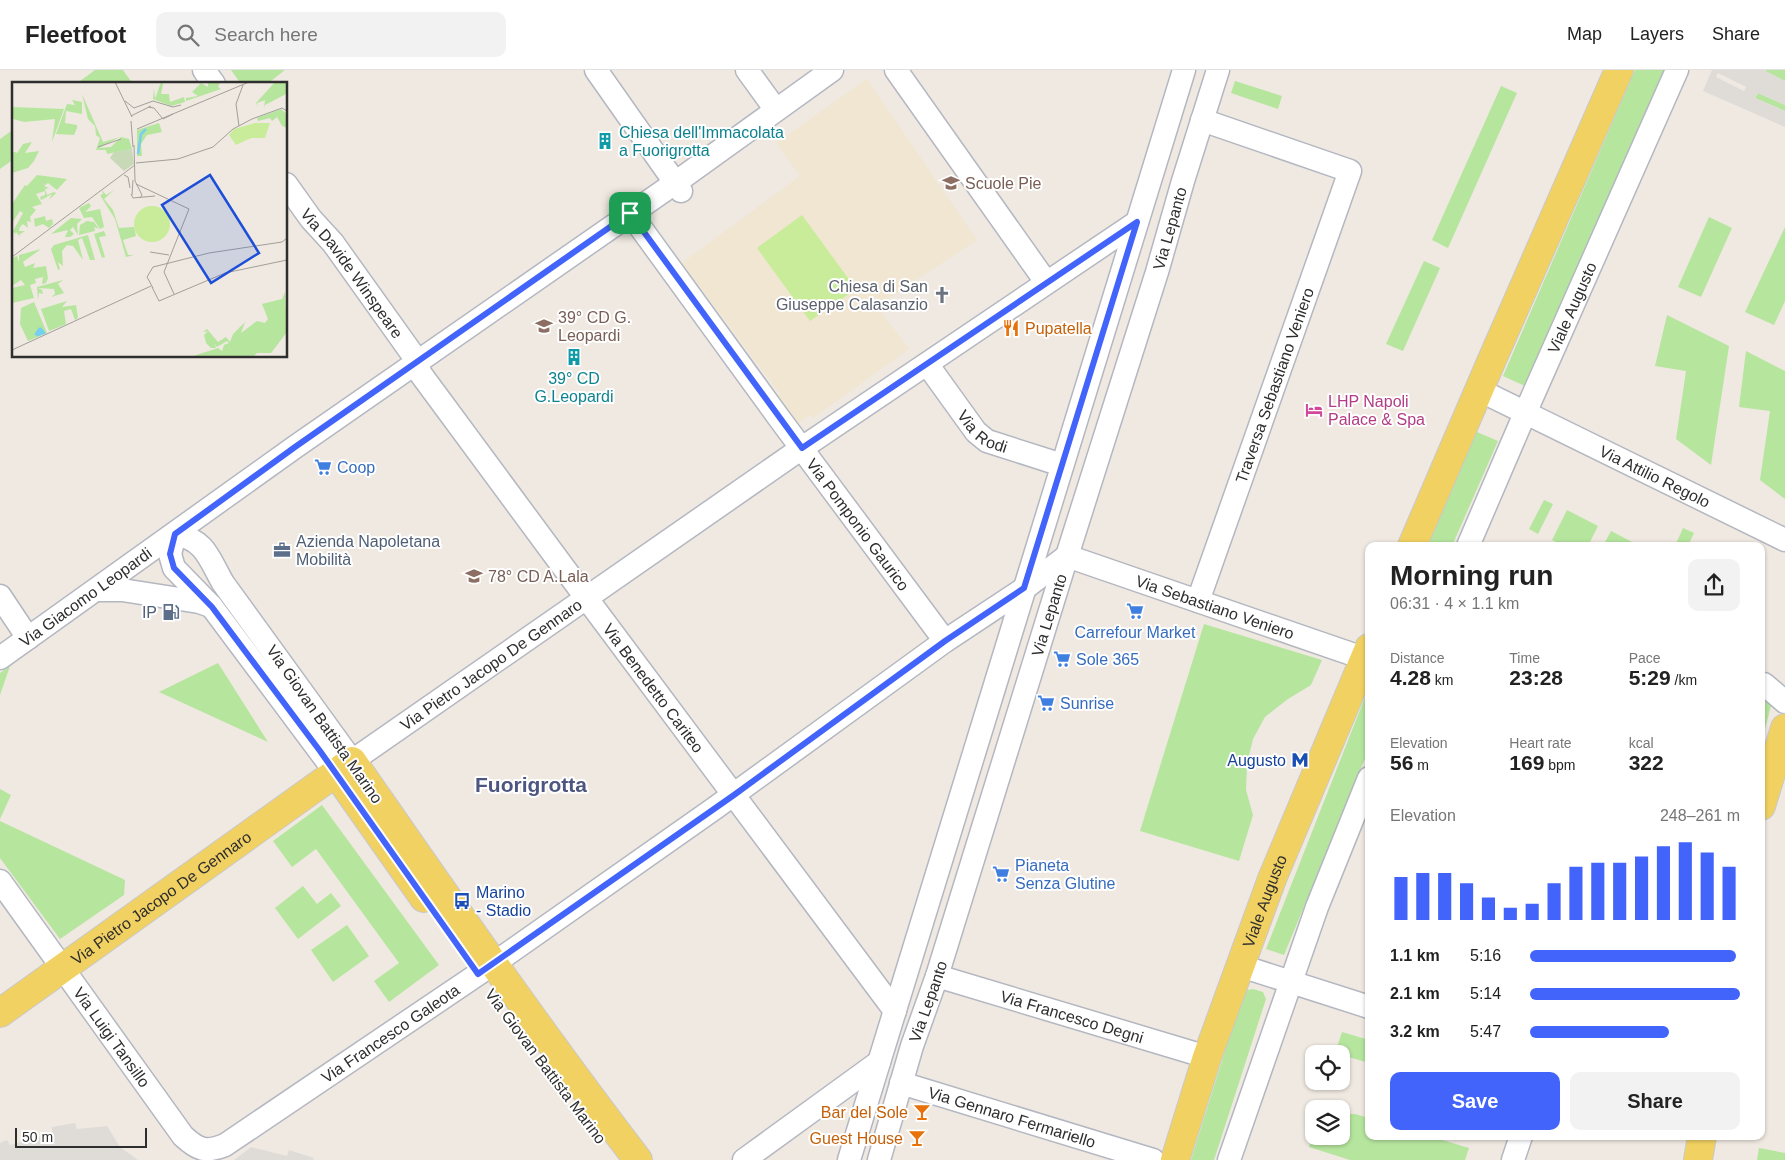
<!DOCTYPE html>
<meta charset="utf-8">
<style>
body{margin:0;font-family:Helvetica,sans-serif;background:#f2f2f2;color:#222;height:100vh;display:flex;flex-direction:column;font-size:19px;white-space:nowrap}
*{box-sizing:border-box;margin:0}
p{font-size:16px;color:#767676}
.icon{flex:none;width:28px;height:28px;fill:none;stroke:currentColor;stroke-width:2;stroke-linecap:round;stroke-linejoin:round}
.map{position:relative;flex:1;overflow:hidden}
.drawer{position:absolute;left:1365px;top:472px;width:400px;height:598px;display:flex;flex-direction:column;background:#fff;border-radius:10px;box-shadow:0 1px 4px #0004}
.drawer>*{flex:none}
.tools{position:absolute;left:1305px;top:975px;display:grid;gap:10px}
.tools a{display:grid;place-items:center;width:45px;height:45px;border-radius:10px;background:#fff;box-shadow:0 1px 4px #0004;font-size:25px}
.scale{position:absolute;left:15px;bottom:12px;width:132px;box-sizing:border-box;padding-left:5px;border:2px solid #2e2e2e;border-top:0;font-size:14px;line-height:18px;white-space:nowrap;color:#2e2e2e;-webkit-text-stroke:4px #fff;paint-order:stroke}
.pin{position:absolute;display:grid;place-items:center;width:42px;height:42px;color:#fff;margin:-21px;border-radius:10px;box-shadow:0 2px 8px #0006}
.round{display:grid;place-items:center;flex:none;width:52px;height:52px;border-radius:10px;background:#f2f2f2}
.headline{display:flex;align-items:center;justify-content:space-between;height:85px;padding:0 25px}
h1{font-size:28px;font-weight:800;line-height:38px}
.metrics{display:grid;grid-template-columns:repeat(3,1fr);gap:8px;height:85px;padding:5px 25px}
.metrics div{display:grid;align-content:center}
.metrics b{font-size:21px;font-weight:800}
.metrics small{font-size:14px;font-weight:400}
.metrics p{font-size:14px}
.chart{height:140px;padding:10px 25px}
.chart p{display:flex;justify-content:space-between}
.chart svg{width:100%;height:90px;margin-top:5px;stroke:#4264fb;stroke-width:6}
.primary-button{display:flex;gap:10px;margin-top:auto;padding:10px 25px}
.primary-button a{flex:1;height:58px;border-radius:10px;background:#4264fb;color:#fff;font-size:20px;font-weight:800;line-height:58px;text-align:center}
.primary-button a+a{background:#f2f2f2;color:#222}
ul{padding:0 25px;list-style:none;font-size:16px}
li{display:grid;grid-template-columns:80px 60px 1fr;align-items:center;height:38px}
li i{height:12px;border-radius:6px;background:#4264fb}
header{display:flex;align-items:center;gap:30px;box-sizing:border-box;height:70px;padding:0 25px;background:#fff;border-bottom:1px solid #e0e0e0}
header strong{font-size:24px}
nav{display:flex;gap:28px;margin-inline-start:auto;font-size:18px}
.search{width:350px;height:45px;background:#f2f2f2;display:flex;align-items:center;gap:12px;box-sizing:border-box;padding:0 18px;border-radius:10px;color:#767676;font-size:19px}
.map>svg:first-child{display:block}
.education{fill:#f0e6d1}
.green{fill:#b6e59e}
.pitch{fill:#c9ec9a}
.plaza{fill:#dfdcd8;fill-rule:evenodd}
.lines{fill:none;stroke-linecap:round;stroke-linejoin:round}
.minor-casing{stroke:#b4b7c1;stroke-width:25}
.major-casing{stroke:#c9c9c9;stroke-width:30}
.minor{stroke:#fff;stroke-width:22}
.major{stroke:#f2d163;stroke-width:28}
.route-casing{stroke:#fff;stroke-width:10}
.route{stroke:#4264fb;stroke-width:6}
.labels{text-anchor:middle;stroke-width:4;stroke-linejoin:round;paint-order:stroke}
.culture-label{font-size:16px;fill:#0d838f;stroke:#fff;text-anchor:start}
.education-label{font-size:16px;fill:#785e54;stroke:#fff;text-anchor:start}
.street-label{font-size:16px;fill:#2e2e2e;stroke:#fff}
.worship-label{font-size:16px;fill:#5b616d;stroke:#fff;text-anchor:end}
.food-label{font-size:16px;fill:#c56008;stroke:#fff;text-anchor:end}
.hotel-label{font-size:16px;fill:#b23c85;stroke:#fff;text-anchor:start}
.shop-label{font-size:16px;fill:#366cbe;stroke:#fff;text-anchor:start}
.service-label{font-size:16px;fill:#4e5e75;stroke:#fff;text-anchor:start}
.transit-label{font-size:16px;fill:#164399;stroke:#fff;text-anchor:end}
.district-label{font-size:21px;font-weight:bold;fill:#4d5680;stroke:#fff}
.inset-river{fill:none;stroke:#75cff0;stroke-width:2.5}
.inset-road{fill:none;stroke:#a29e99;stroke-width:1}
.view{fill:#1d4ed8;fill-opacity:0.15;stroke:#1d4ed8;stroke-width:2.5}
.inset-edge{fill:none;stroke:#2e2e2e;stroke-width:2.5}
</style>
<header>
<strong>Fleetfoot</strong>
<div class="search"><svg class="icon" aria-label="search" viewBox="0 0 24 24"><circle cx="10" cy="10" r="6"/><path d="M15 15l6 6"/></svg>Search here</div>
<nav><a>Map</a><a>Layers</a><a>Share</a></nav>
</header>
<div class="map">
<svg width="1785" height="1090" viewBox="0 0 1785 1090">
<rect width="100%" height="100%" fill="#efe9e1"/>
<path class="education" d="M867 9 977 170 877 236 909 279 813 348 810 345 798 353 777 327 780 324 682 193 800 106 776 73Z"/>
<path class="green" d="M95 0H123L133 14H76Z
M231 0H285L267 14H241Z
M1635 0H1670L1527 317 1503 306Z
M1766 0H1785V11L1765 1Z
M1235 11 1282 26 1278 39 1231 23Z
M1501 16 1517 23 1448 178 1432 170Z
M1758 23 1785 35V41L1755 28Z
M14 59V89L0 99V69Z
M1709 147 1732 158 1701 227 1678 217Z
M1785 157V231L1774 255 1745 242Z
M1424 191 1440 198 1403 281 1386 274Z
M1667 245 1729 276 1711 395 1676 369 1686 301 1655 296Z
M1746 281 1785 301V429L1760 410 1770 341 1739 337Z
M1477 362 1498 371 1452 476H1426Z
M1544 430 1553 434 1538 464 1529 459Z
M1567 440 1598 456 1588 476H1564L1552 470Z
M1683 458 1694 463 1688 476H1675Z
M1611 461 1640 476H1603Z
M1204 554 1322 590 1311 615 1288 629 1265 647 1253 669 1247 694 1246 720 1253 745 1239 791 1140 761Z
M218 593 268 672 159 622Z
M10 596 0 625V603Z
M1369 617V679L1284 885 1266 879Z
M1761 624 1772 632 1761 674Z
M0 719 11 725 0 749Z
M322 735 439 895 389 932 374 911 399 893 316 779 292 797 273 771Z
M0 751 125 810 124 825 60 869 0 788Z
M303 816 317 834 331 823 341 836 298 869 275 838Z
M347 855 369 886 333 912 311 880Z
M1253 919 1263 922 1266 929 1214 1090H1191L1234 952 1247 920Z
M1342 962 1369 970V993L1335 983Z
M1344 1044H1355L1369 1048V1066H1429L1469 1078 1465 1090H1350L1309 1077 1314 1063V1066H1341V1046Z
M1759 1078 1785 1083V1090H1757Z"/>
<path class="pitch" d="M802 145 856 219 810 251 757 178Z"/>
<path class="plaza" d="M1712 0H1766L1765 1 1785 11V35L1758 23 1755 28 1785 41V57L1703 21ZM1718 3 1746 17 1744 21 1716 7Z
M75 1053 77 1059 107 1056 120 1077 138 1090H0V1073L7 1070 10 1075 52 1063V1057Z
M251 1077 287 1086 289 1080 314 1088 313 1090H234Z"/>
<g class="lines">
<g class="minor-casing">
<g id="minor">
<path d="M204 0 214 14"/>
<path d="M596 0 681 121"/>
<path d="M747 0 776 40"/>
<path d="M896 0 1046 212"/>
<path id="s1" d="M286 114 311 149 333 173 418 292 420 303 564 498 895 941"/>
<path id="s2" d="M630 143 779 348 945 571"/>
<path id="s3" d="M927 294 976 362 987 371 1062 395"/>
<path id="s4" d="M1479 320 1785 470"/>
<path id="s5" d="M175 464C206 470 209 489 223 513L352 691 802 378 1137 152"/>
<path d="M175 464 170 484 174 498 212 537 336 703"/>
<path id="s6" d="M1468 476 1526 341 1677 0"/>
<path d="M97 520H122L199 532 211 536"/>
<path d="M0 526 28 568"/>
<path id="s7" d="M1198 531 1350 101 1202 50"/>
<path id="s8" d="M0 588 295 377 675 113 832 0"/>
<path d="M1761 614H1764L1785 632"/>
<path id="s9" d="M0 811 183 1066C198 1080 206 1083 225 1075L493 894 715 738 945 571 1025 518 1067 486 1369 590"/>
<path d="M1241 896 1369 937"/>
<path id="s10" d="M937 906 1207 987"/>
<path id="s11" d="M901 1013 1153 1090"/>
<path d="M744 1090 879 992"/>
<path d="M849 1090 1184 0"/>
<path id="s12" d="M879 1090 912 976 937 906 1067 486 1157 202 1183 111 1218 0"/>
<path d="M1229 1090 1317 837 1369 708"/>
<path d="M1513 1090 1521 1066"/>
</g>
</g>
<g class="major-casing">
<g id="major">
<path d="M1412 476 1491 292 1619 0"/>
<path d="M336 703 424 828"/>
<path d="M1761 736 1785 658"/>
<path id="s13" d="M0 943 352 691C446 826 538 960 638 1090"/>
<path id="s14" d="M1175 1090 1207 987 1272 809 1369 578"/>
<path d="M1698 1090 1702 1066"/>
</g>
</g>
<use href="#minor" class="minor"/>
<use href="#major" class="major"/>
</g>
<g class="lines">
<g class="route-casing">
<path id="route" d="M630 143 802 378 1137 152 1024 518 945 571 734 725 478 904 320 681 212 537 174 498 170 484 175 464 295 377Z"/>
</g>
<use href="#route" class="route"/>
</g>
<defs>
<g id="building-bare" transform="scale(1.35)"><path d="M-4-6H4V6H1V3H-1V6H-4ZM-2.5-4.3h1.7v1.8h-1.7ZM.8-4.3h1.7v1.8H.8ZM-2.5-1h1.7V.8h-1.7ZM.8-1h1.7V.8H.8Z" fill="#0f9aa8" stroke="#fff" stroke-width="2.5" paint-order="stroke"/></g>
<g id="school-bare" transform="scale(1.35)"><path d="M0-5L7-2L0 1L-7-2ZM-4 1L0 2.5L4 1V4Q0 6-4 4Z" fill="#8d6e63" stroke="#fff" stroke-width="2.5" paint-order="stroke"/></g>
<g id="church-bare" transform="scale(1.35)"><path d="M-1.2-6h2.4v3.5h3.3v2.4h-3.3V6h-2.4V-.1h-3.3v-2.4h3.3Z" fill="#6b7280" stroke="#fff" stroke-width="2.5" paint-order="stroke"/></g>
<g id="restaurant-bare" transform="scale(1.35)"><path d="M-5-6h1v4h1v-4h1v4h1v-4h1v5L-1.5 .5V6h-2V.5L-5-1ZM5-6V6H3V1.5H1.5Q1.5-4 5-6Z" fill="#e8710a" stroke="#fff" stroke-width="2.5" paint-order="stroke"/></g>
<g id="hotel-bare" transform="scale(1.35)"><path d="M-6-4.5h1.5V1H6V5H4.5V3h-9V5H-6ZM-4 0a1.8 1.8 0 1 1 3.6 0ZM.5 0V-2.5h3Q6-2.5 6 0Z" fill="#d1479c" stroke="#fff" stroke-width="2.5" paint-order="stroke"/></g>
<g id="supermarket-bare" transform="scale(1.35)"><path d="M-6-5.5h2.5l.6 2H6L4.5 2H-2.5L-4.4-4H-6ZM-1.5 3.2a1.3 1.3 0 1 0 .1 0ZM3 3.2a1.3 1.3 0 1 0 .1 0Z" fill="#3f7fe0" stroke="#fff" stroke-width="2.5" paint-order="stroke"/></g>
<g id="office-bare" transform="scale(1.35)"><path d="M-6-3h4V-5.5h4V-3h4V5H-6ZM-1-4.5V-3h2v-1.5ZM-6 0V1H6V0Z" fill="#5c6f8a" stroke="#fff" stroke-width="2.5" paint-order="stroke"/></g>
<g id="fuel-bare" transform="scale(1.35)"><path d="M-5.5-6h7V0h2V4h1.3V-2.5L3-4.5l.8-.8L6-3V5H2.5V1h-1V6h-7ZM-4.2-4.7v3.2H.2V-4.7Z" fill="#5c6f8a" stroke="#fff" stroke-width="2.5" paint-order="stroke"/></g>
<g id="metro-bare" transform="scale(1.35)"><path d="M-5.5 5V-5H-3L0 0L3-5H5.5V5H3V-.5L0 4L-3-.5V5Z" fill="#1a4fb4" stroke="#fff" stroke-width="2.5" paint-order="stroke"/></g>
<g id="bus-bare" transform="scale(1.35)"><path d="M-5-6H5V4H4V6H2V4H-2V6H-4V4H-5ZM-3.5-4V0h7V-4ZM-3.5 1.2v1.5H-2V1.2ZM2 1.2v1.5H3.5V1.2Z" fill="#1a4fb4" stroke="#fff" stroke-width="2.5" paint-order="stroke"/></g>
<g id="bar-bare" transform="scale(1.35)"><path d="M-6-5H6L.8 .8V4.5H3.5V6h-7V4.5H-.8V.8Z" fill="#e8710a" stroke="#fff" stroke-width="2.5" paint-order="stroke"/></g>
</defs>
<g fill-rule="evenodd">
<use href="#building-bare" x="605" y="71"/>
<use href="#school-bare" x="951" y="113"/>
<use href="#church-bare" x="942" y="225"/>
<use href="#school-bare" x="544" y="256"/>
<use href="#restaurant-bare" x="1011" y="258"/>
<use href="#building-bare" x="574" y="287"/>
<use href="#hotel-bare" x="1314" y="340"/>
<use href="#supermarket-bare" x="323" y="397"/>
<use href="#office-bare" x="282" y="480"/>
<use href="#school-bare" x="474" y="506"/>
<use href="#supermarket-bare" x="1135" y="541"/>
<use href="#fuel-bare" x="171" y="542"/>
<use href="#supermarket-bare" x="1062" y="589"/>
<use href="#supermarket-bare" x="1046" y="633"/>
<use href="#metro-bare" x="1300" y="690"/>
<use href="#supermarket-bare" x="1001" y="804"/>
<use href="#bus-bare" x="462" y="831"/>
<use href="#bar-bare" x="922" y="1042"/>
<use href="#bar-bare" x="917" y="1068"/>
</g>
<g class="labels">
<g class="culture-label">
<text x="619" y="68">Chiesa dell'Immacolata<tspan x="619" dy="18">a Fuorigrotta</tspan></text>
<text x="574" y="314" text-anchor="middle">39° CD<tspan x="574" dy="18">G.Leopardi</tspan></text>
</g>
<g class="education-label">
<text x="965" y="119">Scuole Pie</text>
<text x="558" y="253">39° CD G.<tspan x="558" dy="18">Leopardi</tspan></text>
<text x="488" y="512">78° CD A.Lala</text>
</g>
<g class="street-label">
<text dy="6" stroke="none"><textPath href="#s12" startOffset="976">Via Lepanto</textPath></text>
<text dy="6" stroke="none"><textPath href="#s1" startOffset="111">Via Davide Winspeare</textPath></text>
<text dy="6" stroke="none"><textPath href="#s6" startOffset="260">Viale Augusto</textPath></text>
<text dy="6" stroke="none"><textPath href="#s7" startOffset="229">Traversa Sebastiano Veniero</textPath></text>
<text dy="6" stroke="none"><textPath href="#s3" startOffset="89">Via Rodi</textPath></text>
<text dy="6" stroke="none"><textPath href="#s4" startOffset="196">Via Attilio Regolo</textPath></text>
<text dy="6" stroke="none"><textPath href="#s2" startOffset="386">Via Pomponio Gaurico</textPath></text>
<text dy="6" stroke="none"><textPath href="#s8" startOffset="105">Via Giacomo Leopardi</textPath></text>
<text dy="6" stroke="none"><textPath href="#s9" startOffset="1545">Via Sebastiano Veniero</textPath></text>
<text dy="6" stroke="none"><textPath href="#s12" startOffset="571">Via Lepanto</textPath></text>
<text dy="6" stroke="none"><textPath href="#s5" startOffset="461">Via Pietro Jacopo De Gennaro</textPath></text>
<text dy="6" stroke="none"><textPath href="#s1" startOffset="625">Via Benedetto Cariteo</textPath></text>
<text transform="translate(325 654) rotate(55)" y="6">Via Giovan Battista Marino</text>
<text dy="6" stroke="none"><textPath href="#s13" startOffset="198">Via Pietro Jacopo De Gennaro</textPath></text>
<text dy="6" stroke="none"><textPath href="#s14" startOffset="274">Viale Augusto</textPath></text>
<text dy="6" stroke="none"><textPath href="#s12" startOffset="166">Via Lepanto</textPath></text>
<text dy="6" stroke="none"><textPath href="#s10" startOffset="141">Via Francesco Degni</textPath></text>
<text dy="6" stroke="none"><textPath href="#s9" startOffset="560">Via Francesco Galeota</textPath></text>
<text dy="6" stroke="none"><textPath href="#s9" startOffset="192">Via Luigi Tansillo</textPath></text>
<text transform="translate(546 996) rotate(53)" y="6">Via Giovan Battista Marino</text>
<text dy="6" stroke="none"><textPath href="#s11" startOffset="116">Via Gennaro Fermariello</textPath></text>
</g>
<g class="worship-label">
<text x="928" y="222">Chiesa di San<tspan x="928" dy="18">Giuseppe Calasanzio</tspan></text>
</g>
<g class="food-label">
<text x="1025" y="264" text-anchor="start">Pupatella</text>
<text x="908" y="1048">Bar del Sole</text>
<text x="903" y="1074">Guest House</text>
</g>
<g class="hotel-label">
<text x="1328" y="337">LHP Napoli<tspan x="1328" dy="18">Palace &amp; Spa</tspan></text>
</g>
<g class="shop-label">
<text x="337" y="403">Coop</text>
<text x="1135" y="568" text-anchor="middle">Carrefour Market</text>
<text x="1076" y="595">Sole 365</text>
<text x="1060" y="639">Sunrise</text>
<text x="1015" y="801">Pianeta<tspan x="1015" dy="18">Senza Glutine</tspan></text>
</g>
<g class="service-label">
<text x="296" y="477">Azienda Napoletana<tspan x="296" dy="18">Mobilità</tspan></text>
<text x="157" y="548" text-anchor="end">IP</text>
</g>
<g class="transit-label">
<text x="1286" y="696">Augusto</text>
<text x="476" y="828" text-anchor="start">Marino<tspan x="476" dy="18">- Stadio</tspan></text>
</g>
<g class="district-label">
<text x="531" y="722">Fuorigrotta</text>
</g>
</g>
<g transform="translate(12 12)">
<rect width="275" height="275" fill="#efe9e1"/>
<path d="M149 0 151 2 149 12H157L158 20 172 15 173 20 159 24 141 17 142 6 143 17ZM196 0H208L206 5 209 7 174 19V16L186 14 180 10 189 1 196 5ZM263 0H275L274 12 253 23 252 26 253 18 245 21 246 24 244 21ZM70 12 91 60 108 55 87 66 99 65 109 55 117 57 120 67 95 72 94 68H84L88 56 84 53 83 44 76 37ZM60 18 70 20V32L54 29 53 41 65 43V46L62 53 44 52 55 22 63 23ZM0 25 52 27 40 60 43 37 12 40 1 37 0 40ZM269 27 275 32V46L270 44 265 35 260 39 258 36 246 39 245 36ZM147 41 150 50 135 53 129 62 130 74H125V48ZM20 60 13 71 27 69 22 79 16 86 0 91V69L5 71 11 62ZM25 93 55 97 45 108 36 101 32 104 37 106 33 107 35 113 42 110 44 111 37 118 40 112 29 118 28 115 33 113V109L24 112 30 122 20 125 24 128 18 135 19 140 15 139 16 146 11 142 8 145 7 149H13L7 153 9 156 4 150 0 159 3 152 1 149 11 131 8 129 0 141V122L13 103 15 104ZM90 108 94 113 102 108 92 117 101 128 107 146 122 145 124 154 111 158 116 173H122L114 175 103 137 88 113 91 112ZM77 121 79 124 73 130 88 127 92 145 88 147 80 135 72 136 67 126ZM33 134 34 139 40 137 41 142 37 146 31 142 23 145 22 137ZM59 136 70 137 65 142 66 153 61 145 58 148 62 152 58 155H53L56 148 39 152ZM75 139 82 140 87 147 82 145 83 149 67 153 68 143ZM92 149 94 154 87 155 93 175 90 176 82 152ZM76 153 83 178H78L70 156 66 158 71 178 61 164 55 163 50 169 51 184 46 180 48 187 46 188 39 167 42 163ZM29 167 11 180 13 185 23 181 21 186 34 184 36 196 34 201 30 202 31 195 23 197 24 201 18 203 22 216 0 221V206L13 203 9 198 0 204V176L5 174 7 180V173ZM51 198 46 202 52 211 39 215 43 212 42 207 26 206 30 208 31 212 27 211 26 218 25 205ZM273 210 275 250 259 271H245L241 275H178L206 266 210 269 212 263 217 261 215 259 205 265 203 262 204 266H199L194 261 192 253 196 249 191 250 195 247 206 260 214 255 218 260 221 252 233 240 229 251 245 239 253 241 256 237 250 222 270 217ZM55 219 50 225 64 223 66 236 63 238 59 227 52 229 54 242 47 245 45 241 47 245 37 249 29 227ZM22 220 35 251 16 259 8 242 9 226Z" fill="#b6e59e"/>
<path d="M120 67 122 82 112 89 98 76 102 70Z" fill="#c8d9b8"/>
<path d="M243 41H258L253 56H239L224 63 217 53 222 47ZM122 142a18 18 0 1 1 36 0a18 18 0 1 1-36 0Z" fill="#c9ec9a"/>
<path class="inset-river" d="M126 72 129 52 134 47M26 249H27L31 251 28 252 26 253V249L24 252 26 253 32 251 28 246"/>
<path class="inset-road" d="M103 0 120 35M113 19 122 26 141 19 161 25 169 23M136 25 142 26 151 37 161 32M119 34 139 24M119 39 121 65M227 44 224 22 231 3M125 47 237 0M122 63 123 99 130 113 128 116M86 65 109 57M124 81 166 77 201 65 221 47 240 37 270 26 275 29M112 93 116 95 118 106M124 102 177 127 152 190M119 112 121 116 143 114M120 113 121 98M138 170 157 173M0 175 123 83M152 190 162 212M140 205 147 219 213 191 275 178M141 206 135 195 141 185 197 171 270 160 275 156M0 268 139 204"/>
<path class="view" d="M198 93 247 171 199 201 150 123Z"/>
<rect width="275" height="275" class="inset-edge"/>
</g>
</svg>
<div class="tools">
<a><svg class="icon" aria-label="locate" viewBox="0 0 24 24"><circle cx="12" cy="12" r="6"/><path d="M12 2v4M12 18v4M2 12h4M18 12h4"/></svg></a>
<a><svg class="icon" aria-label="layers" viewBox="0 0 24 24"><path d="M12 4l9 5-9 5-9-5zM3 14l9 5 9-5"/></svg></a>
</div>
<div class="scale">50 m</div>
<div class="pin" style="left:630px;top:143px;background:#1e9e55"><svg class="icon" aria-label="arrive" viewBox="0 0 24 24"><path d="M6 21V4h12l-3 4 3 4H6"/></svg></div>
<section class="drawer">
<div class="headline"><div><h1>Morning run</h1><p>06:31 · 4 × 1.1 km</p></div><a class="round"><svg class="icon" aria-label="share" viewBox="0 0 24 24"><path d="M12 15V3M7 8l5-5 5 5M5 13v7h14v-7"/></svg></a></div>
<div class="metrics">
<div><p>Distance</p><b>4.28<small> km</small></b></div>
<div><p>Time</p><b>23:28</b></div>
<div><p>Pace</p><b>5:29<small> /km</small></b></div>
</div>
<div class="metrics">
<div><p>Elevation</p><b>56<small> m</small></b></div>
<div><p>Heart rate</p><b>169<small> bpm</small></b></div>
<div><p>kcal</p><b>322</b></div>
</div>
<div class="chart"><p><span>Elevation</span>248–261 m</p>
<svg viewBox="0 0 160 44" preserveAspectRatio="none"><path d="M5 44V23M15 44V21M25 44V21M35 44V26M45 44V33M55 44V38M65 44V36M75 44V26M85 44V18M95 44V16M105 44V16M115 44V13M125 44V8M135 44V6M145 44V11M155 44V18"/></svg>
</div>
<ul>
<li><b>1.1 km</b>5:16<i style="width:98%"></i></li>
<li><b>2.1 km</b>5:14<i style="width:100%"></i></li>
<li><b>3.2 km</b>5:47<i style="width:66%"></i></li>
</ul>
<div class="primary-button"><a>Save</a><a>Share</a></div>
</section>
</div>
